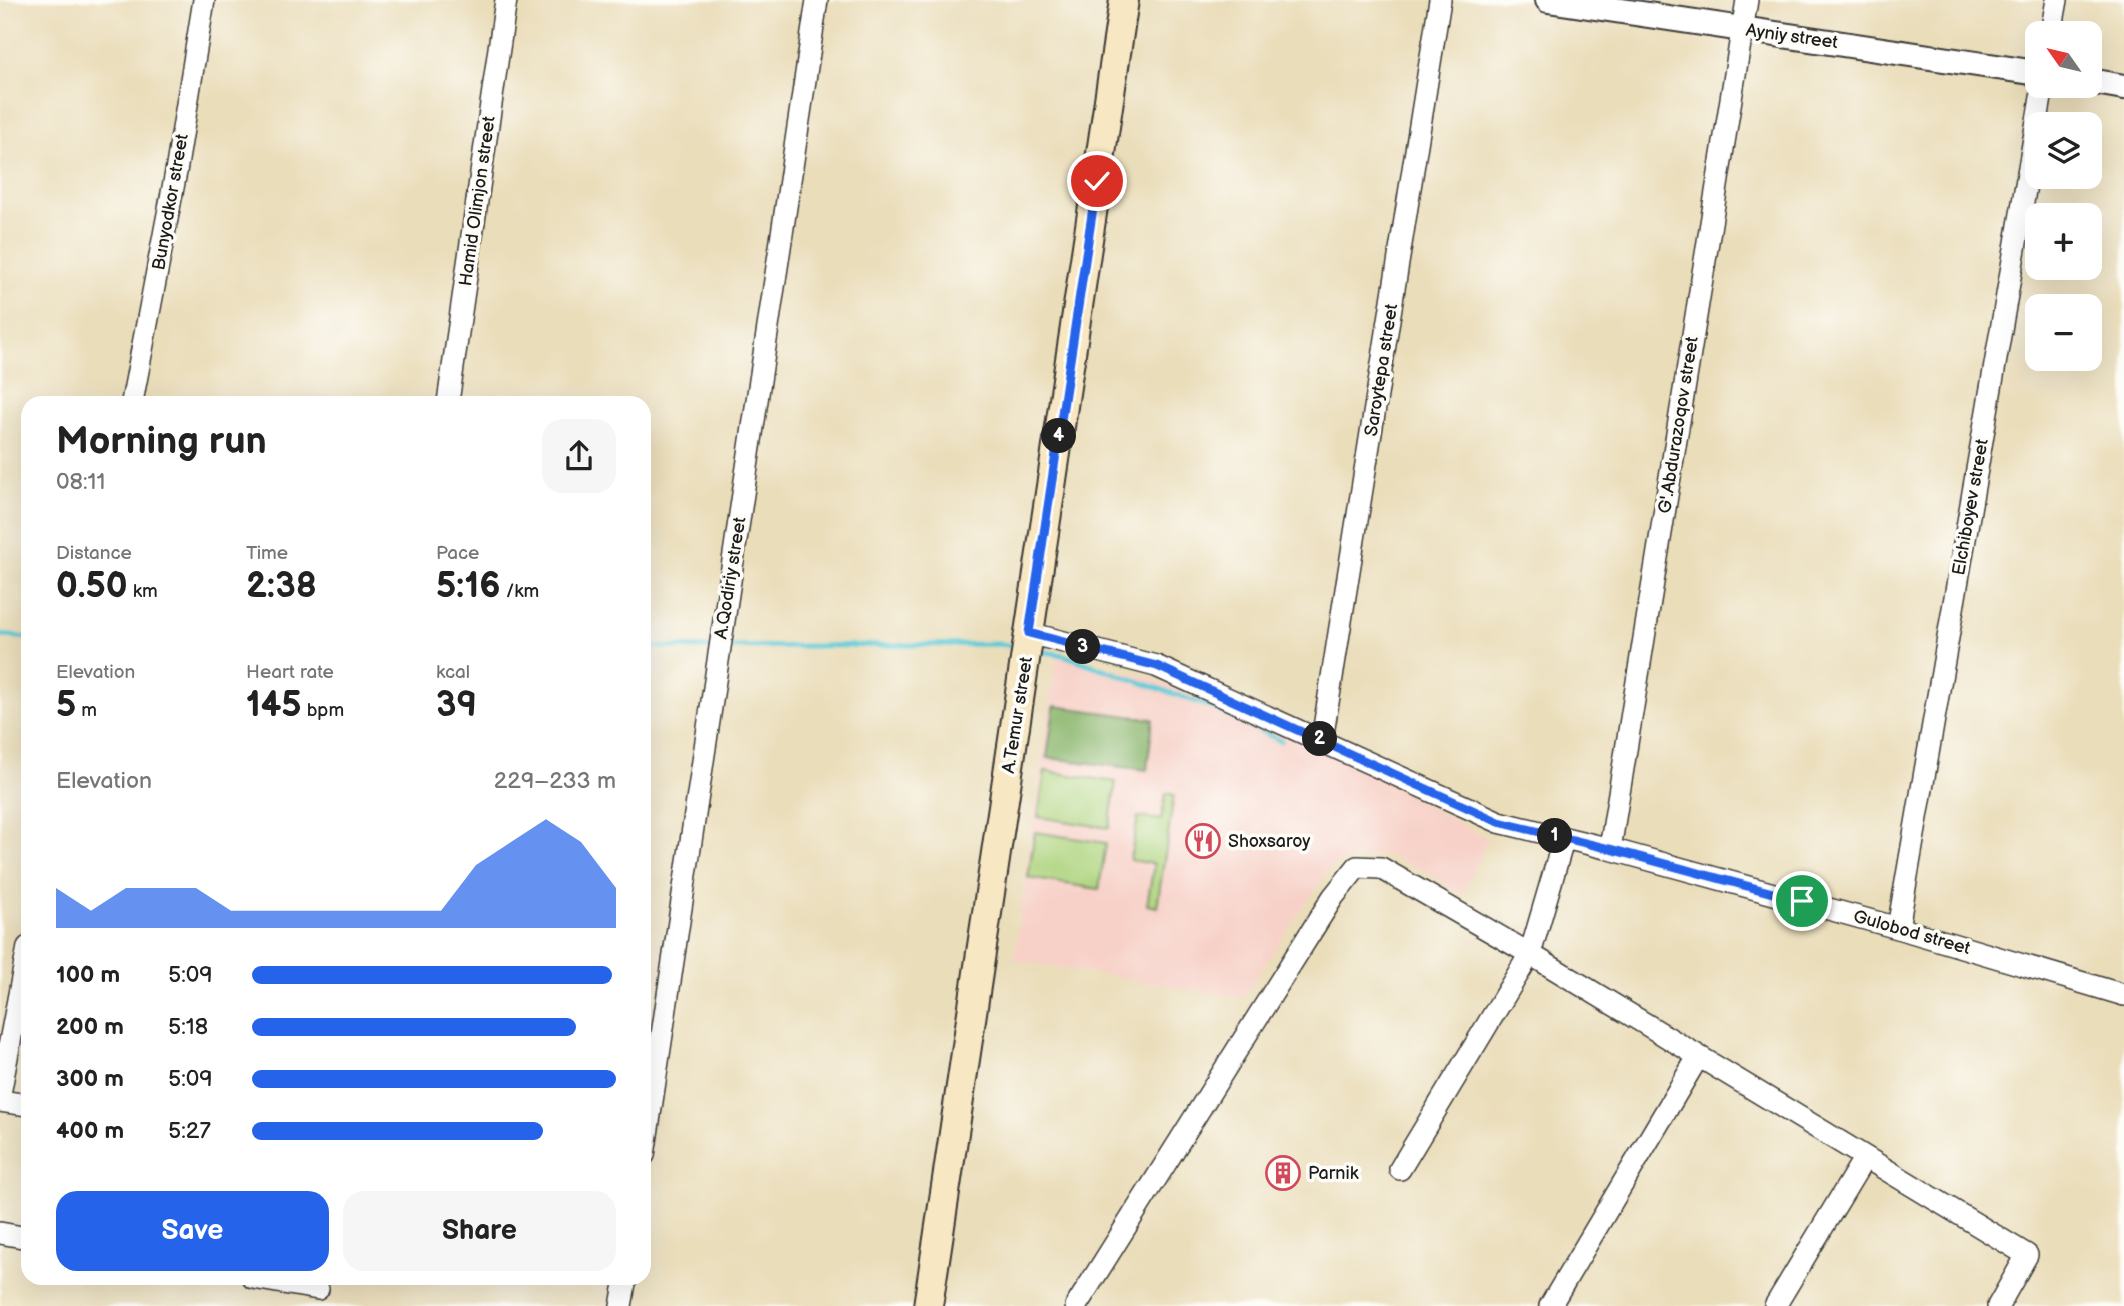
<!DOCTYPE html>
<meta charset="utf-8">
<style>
body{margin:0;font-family:"Balsamiq Sans",sans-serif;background:#f6f6f6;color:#222;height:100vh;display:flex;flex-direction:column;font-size:26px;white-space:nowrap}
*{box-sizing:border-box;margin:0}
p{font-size:23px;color:#767676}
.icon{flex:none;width:38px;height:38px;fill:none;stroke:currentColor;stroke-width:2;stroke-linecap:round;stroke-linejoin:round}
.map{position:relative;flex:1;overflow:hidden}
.drawer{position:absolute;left:21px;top:396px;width:630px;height:889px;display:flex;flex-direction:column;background:#fff;border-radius:21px;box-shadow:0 7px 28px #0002}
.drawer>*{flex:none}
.needle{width:46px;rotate:304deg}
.tools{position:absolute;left:2025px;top:21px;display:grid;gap:14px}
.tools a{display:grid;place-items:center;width:77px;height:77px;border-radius:14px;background:#fff;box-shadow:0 7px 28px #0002;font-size:35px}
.pin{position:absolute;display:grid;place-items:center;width:60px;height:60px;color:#fff;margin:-30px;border:4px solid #fff;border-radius:50%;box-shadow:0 2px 7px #0007}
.km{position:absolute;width:35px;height:35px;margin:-18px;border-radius:50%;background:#222;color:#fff;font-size:19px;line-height:35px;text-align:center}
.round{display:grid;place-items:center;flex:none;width:74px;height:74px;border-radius:21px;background:#f6f6f6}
.summary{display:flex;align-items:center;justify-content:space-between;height:119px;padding:0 35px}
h1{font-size:38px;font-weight:700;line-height:52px}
.figures{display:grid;grid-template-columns:repeat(3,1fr);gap:10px;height:119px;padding:7px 35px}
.figures div{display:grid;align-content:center}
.figures b{font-size:35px;font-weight:700}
.figures small{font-size:19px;font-weight:400}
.figures p{font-size:19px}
.chart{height:196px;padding:14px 35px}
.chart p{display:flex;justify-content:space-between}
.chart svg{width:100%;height:126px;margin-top:7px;fill:#2563eb;opacity:.7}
.cta{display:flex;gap:14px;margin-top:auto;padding:14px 35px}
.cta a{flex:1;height:80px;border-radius:21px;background:#2563eb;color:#fff;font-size:28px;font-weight:700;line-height:80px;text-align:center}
.cta a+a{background:#f6f6f6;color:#222}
ul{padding:0 35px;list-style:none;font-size:23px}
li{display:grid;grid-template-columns:112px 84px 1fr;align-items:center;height:52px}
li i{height:18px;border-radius:9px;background:#2563eb}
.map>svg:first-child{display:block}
.built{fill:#f7d1c8}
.green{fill:#add47e;stroke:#64784d;stroke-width:2}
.forest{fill:#8ab66d;stroke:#536944;stroke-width:2}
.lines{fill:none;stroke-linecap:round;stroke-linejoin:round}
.stream{stroke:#5dc9d6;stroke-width:5}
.minor-casing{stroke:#3b3934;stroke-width:24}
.tertiary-casing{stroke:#3b3934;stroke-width:28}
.secondary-casing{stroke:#3b3934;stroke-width:32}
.minor{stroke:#fff;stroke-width:21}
.tertiary{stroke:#fff;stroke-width:24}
.secondary{stroke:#f8e7c3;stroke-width:28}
.route-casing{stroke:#fff;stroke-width:14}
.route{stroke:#2563eb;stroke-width:9}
.labels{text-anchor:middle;stroke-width:7;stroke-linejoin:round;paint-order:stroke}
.street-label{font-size:18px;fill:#1c1c1c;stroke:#fdfcf7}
.poi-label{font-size:18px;fill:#1c1c1c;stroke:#fdfcf7;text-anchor:start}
</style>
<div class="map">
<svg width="2124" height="1306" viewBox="0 0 2124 1306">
<rect width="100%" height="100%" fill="#fdfcf7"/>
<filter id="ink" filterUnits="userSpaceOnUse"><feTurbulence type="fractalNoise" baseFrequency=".0143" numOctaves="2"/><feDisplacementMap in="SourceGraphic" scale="14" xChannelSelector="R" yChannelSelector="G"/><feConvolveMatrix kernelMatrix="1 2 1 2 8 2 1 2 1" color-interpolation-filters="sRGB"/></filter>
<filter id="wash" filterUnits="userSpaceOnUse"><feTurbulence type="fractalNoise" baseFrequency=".00686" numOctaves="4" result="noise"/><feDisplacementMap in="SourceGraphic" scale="28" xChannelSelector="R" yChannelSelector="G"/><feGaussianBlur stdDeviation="1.57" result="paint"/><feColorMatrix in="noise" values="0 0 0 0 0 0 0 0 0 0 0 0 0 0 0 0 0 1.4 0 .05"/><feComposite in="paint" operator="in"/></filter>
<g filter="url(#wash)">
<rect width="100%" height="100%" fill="#eaddba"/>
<path class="built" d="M1057 654 1146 676 1336 755 1488 839 1462 896 1425 871 1387 855 1360 857 1331 866 1242 998 1014 960Z"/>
<path class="green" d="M1045 771 1116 782 1109 828 1038 817Z
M1166 793 1174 795 1157 907 1147 905 1154 864 1130 860 1138 817 1161 820Z
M1035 832 1106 843 1099 889 1028 878Z"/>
<path class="forest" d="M1054 706 1153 719 1147 770 1047 758Z"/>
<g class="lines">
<path class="stream" d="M0 635 28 638
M644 647 715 648
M724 647 1000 644 1019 647
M1035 650 1063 655 1214 708 1281 741"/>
</g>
</g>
<g filter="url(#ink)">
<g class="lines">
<g class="minor-casing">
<path id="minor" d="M2051 33 2057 0
M132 402 176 172 204 0
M448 402 506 0
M1029 633 1156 666 1499 822 1610 849 1898 928 2124 995
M1322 740 1440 0
M1610 849 1747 0
M1898 928 2043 86
M0 1094 28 947
M0 1101 28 1105
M644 1155 817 0
M1400 1169 1530 954 1564 838
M0 1233 28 1238
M253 1278 318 1289
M621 1306 626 1278
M1076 1306 1333 897 1357 867 1381 868 1530 954 2027 1255 1998 1306
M1550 1306 1698 1057
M1775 1306 1865 1157"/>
</g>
<g class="tertiary-casing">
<path id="tertiary" d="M1548 0 2037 73
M2090 81 2124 87"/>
</g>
<g class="secondary-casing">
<path id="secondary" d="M928 1306 1124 0"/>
</g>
<use href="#minor" class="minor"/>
<use href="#tertiary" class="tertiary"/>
<use href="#secondary" class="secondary"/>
</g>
</g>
<g class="lines" filter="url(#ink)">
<g class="route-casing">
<path id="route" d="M1097 181 1029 633 1157 666 1499 822 1610 849 1802 901"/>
</g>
<use href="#route" class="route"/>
</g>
<defs>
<g id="restaurant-ring" transform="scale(1.75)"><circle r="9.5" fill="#fdfcf7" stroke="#d1495b" stroke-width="1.5"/><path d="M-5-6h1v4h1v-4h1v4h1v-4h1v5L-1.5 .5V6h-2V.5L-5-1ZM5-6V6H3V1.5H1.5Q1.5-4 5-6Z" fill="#d1495b"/></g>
<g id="building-ring" transform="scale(1.75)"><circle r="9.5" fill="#fdfcf7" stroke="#d1495b" stroke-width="1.5"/><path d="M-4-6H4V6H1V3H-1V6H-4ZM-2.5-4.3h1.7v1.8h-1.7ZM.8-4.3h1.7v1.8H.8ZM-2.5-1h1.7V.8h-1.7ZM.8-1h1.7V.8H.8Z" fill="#d1495b"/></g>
</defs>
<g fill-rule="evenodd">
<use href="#restaurant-ring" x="1203" y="841"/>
<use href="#building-ring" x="1283" y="1173"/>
</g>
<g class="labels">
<g class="street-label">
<text transform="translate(1792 36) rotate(8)" y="6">Ayniy street</text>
<text transform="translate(477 201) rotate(-82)" y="6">Hamid Olimjon street</text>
<text transform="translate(170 202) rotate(-80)" y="6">Bunyodkor street</text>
<text transform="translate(1381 370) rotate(-81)" y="6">Saroytepa street</text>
<text transform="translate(1678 425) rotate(-81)" y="6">G'.Abdurazoqov street</text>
<text transform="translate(1970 507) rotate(-80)" y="6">Elchiboyev street</text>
<text transform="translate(730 578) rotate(-81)" y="6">A.Qodiriy street</text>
<text transform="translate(1017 715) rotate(-81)" y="6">A.Temur street</text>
<text transform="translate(1912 932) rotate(16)" y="6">Gulobod street</text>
</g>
<g class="poi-label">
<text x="1228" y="847">Shoxsaroy</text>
<text x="1308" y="1179">Parnik</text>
</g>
</g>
</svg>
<div class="tools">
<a><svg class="needle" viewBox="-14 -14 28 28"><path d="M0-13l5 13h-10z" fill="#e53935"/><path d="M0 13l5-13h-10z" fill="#767676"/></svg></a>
<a><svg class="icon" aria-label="layers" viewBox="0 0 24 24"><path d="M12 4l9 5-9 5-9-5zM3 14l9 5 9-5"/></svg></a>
<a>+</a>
<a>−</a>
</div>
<div class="pin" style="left:1802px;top:901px;background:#1e9e55"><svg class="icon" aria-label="arrive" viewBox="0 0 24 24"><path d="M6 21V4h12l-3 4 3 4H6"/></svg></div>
<div class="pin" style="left:1097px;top:181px;background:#d93025"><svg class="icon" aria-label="check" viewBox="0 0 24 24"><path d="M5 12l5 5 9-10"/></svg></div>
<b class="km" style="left:1555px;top:836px">1</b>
<b class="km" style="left:1320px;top:739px">2</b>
<b class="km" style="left:1083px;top:647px">3</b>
<b class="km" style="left:1059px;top:436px">4</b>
<section class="drawer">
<div class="summary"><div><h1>Morning run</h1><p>08:11</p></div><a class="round"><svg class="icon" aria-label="share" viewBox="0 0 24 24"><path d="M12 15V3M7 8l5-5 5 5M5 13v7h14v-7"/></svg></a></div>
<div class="figures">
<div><p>Distance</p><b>0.50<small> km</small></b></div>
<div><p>Time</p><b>2:38</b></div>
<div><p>Pace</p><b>5:16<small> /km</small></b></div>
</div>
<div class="figures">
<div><p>Elevation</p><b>5<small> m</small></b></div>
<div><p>Heart rate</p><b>145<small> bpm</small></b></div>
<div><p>kcal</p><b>39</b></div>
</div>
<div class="chart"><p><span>Elevation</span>229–233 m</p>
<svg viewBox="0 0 160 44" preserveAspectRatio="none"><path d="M0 44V30L10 38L20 30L30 30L40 30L50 38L60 38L70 38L80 38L90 38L100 38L110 38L120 22L130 14L140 6L150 14L160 30V44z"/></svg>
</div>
<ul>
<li><b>100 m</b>5:09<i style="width:99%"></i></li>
<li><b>200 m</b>5:18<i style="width:89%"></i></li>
<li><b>300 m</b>5:09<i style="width:100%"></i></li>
<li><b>400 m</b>5:27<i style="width:80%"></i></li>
</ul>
<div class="cta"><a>Save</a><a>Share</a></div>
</section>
</div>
